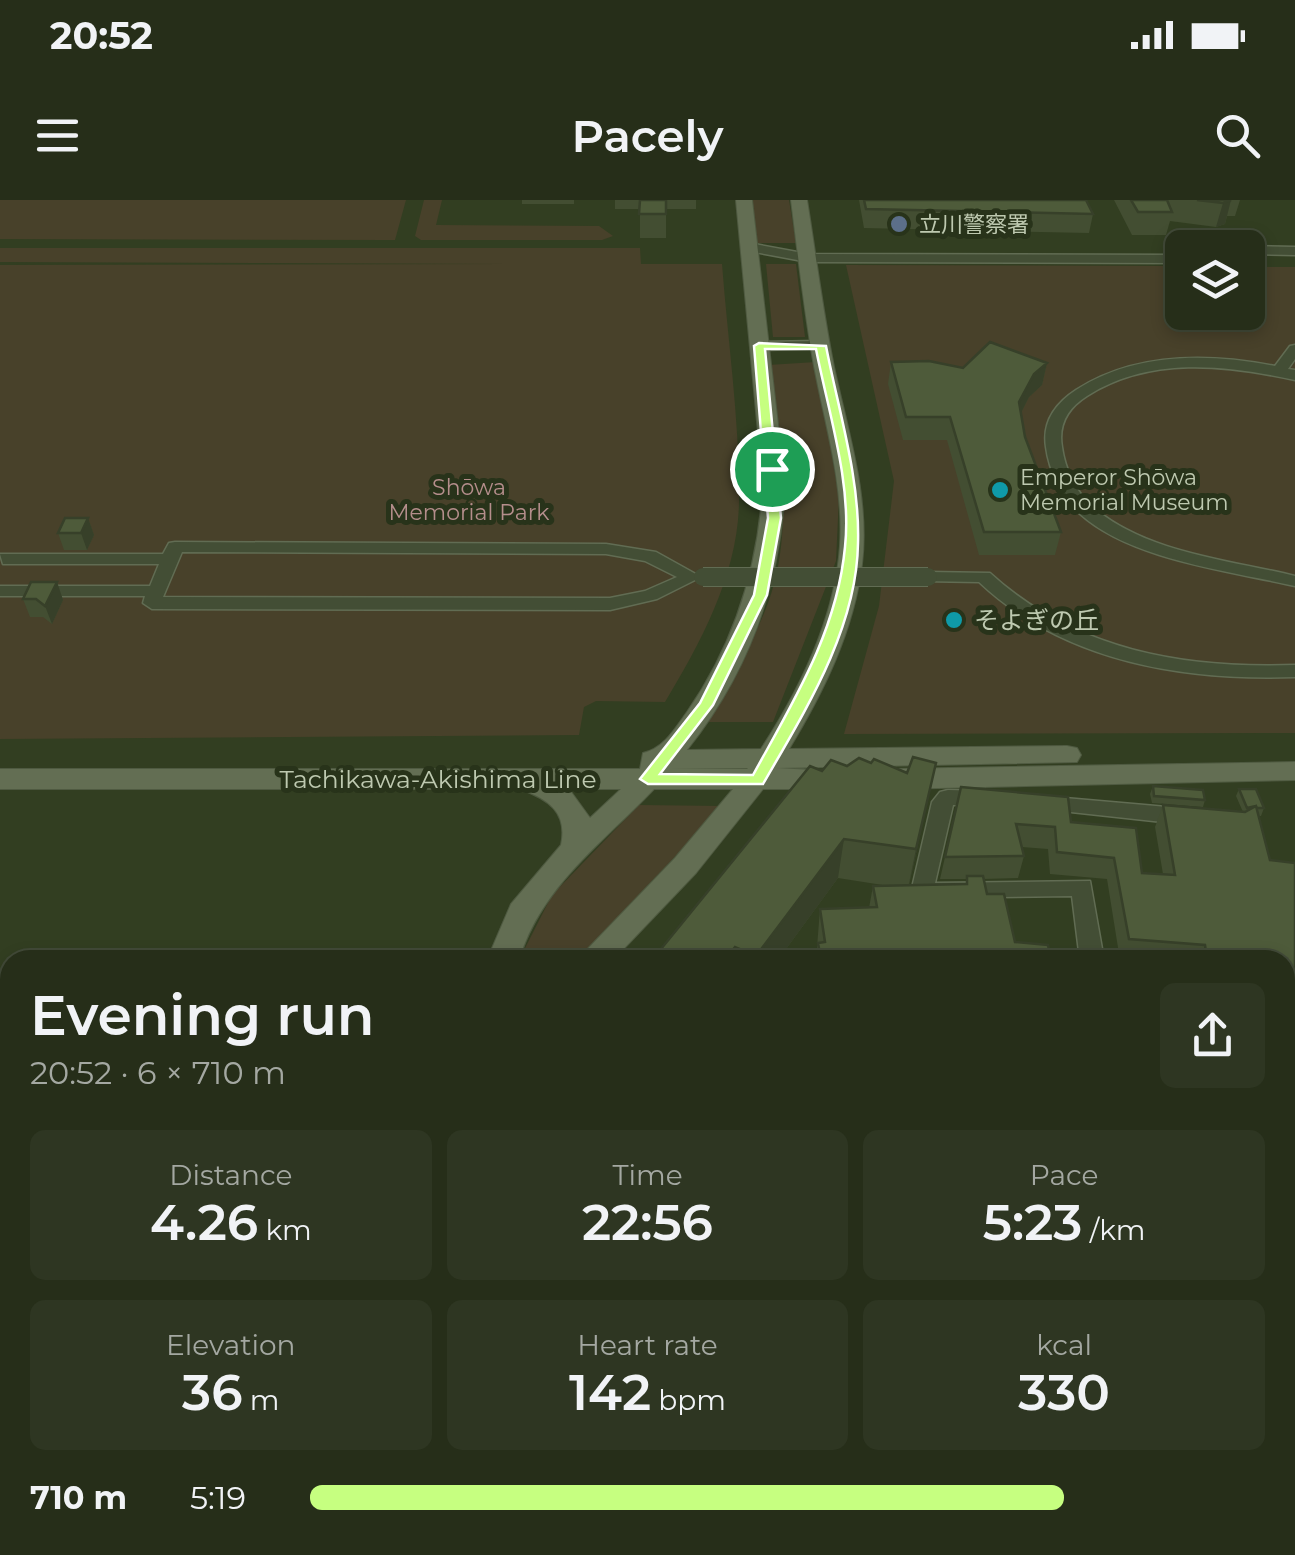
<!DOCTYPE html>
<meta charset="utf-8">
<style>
body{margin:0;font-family:Montserrat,"Noto Sans JP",sans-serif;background:#2e3622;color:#f1f3f6;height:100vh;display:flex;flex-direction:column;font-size:38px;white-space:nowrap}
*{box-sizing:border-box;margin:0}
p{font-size:32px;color:#a4a8a2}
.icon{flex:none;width:55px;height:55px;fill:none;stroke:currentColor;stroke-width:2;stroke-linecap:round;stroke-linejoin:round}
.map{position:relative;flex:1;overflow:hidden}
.drawer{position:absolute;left:0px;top:750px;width:1295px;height:605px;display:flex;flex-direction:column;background:#262e19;border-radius:30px 30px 0 0;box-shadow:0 5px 15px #0003,0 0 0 2px #424a38}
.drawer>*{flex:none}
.tools{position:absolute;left:1165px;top:30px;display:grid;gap:20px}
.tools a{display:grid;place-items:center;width:100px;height:100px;border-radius:15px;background:#262e19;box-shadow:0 5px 15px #0003,0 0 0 2px #424a38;font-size:50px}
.pin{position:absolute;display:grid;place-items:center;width:85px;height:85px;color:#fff;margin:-42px;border:5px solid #fff;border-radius:50%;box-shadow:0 2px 10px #0007}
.round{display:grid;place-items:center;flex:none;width:105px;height:105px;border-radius:15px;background:#2e3622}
.head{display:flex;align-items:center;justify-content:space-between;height:170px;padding:0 30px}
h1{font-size:55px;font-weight:600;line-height:75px}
.figures{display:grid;grid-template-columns:repeat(3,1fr);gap:15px;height:170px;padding:10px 30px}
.figures div{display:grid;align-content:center;border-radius:15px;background:#2e3622;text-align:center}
.figures b{font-size:50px;font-weight:600}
.figures small{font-size:28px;font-weight:400}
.figures p{font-size:28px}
ul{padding:0 30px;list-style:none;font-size:32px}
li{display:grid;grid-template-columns:160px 120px 1fr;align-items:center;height:75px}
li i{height:25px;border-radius:12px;background:#c6ff80}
.status{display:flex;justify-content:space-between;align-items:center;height:70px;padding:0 50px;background:#262e19;direction:ltr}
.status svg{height:28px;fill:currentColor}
header{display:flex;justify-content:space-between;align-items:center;height:130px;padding:0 30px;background:#262e19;font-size:45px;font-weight:600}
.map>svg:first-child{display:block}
.green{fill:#48412a}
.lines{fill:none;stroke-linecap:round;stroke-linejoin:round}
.minor-casing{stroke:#616c53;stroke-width:3}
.major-casing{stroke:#4f5a41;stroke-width:2}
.minor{fill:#434e35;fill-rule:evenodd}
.major{fill:#636e53;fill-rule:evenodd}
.rail-casing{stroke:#687556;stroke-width:11}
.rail{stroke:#28331a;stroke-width:8;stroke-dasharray:24;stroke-linecap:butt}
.minor-bridge-casing{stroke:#616c53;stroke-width:20;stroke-linecap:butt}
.minor-bridge{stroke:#434e35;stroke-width:18}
.wall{fill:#434e32}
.shaded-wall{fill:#374029}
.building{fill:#4e5b3a;stroke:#374029;stroke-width:2.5}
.route{fill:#c6ff80;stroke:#fff;stroke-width:2.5;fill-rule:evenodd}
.service-dot{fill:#5c6f8a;stroke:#28331a;stroke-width:4}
.culture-dot{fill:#0f9aa8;stroke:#28331a;stroke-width:4}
.labels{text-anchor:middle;stroke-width:10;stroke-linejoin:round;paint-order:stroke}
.far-poi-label{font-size:22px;fill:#bec9b0;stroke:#28331a;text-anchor:start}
.far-park-label{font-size:22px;fill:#b58e8c;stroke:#28331a}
.poi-label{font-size:25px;fill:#bec9b0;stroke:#28331a;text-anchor:start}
.street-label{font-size:25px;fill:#bec9b0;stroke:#28331a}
</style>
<div class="status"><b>20:52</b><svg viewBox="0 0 49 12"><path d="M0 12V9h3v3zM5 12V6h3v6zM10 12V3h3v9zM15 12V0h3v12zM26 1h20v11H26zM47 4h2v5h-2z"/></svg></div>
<header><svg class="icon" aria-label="menu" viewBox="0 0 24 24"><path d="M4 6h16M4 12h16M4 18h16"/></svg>Pacely<svg class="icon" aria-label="search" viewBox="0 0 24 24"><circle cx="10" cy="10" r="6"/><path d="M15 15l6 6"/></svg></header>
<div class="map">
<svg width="1295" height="1355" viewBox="0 0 1295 1355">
<rect width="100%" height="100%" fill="#323e21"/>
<path class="green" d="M0 0H406L395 40 0 39Z
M424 0H442L436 25 599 26 613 36 602 40H421L415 36Z
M751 0H789L796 43H755Z
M0 48H640L641 64H722C728 143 740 223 739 302 738 374 701 442 665 502L596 501 584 507 579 535 0 539V65L516 64 0 62Z
M766 64H796L805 137H773Z
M846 65 1182 66V112H1248V67H1295V533L844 534 879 406 894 281Z
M816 162 839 297 836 361 773 522H708C728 483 753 444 768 403 796 327 778 243 768 165Z
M639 605 723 606 577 760H519L552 695Z"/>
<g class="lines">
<g class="minor-casing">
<path id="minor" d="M749 43 808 54 1182 55V63L808 62 744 50V44Z
M1248 46 1295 47V55L1248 54V48H1243Z
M820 141 827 145 825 148 759 150 752 146 759 142Z
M1295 145V159L1288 169 1295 170V180C1225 165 1150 156 1087 196 1068 208 1058 224 1062 247 1065 269 1076 293 1093 307 1146 353 1230 360 1295 376V386C1230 371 1131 360 1080 314 1062 297 1049 271 1046 247 1042 222 1056 203 1076 190 1135 152 1208 153 1275 166L1290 146Z
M175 342 606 344 656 352 701 377 657 399 610 410 152 409 143 403 145 396H0V386H150L159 364H3L0 354H163L169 343ZM182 352 606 354 645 361 677 377 645 391 610 398 163 397Z
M928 372 990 373C1074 450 1184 469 1295 465V477C1183 481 1064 462 979 382L922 381V373Z
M948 590 986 591 997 598 986 605H953L935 683 1090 681 1104 760H1080L1072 696 914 698 911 692 932 602 940 592Z
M1042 596 1190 609 1201 617 1190 625 1034 608 1031 603Z
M1295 870V892L1285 893V871Z
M10 1229V1262L0 1266V1233Z
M10 1280V1316L0 1320V1284Z
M141 1345H173L170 1355H138Z
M455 1345H488L484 1355H451Z
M759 1345H827L831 1355H763Z"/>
</g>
<g class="major-casing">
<path id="major" d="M736 0H752L785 285C781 384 749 472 687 550L761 549C800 489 835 419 840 346 844 285 825 225 814 166 804 111 798 55 791 0H807C816 56 823 112 834 167 848 232 870 298 862 364 854 431 823 493 789 549L1067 546 1077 548 1081 555 1077 562 777 568 847 572 851 579 847 586 837 589H763L696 673 613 760H577L675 658 733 589H654C603 643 541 686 519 760H487L511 704 561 645C568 612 548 599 520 589H0V569H640L643 553C664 548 674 530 687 512 735 443 758 368 763 285ZM748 568 747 569H672ZM569 589H621L590 618Z
M1295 562V580L893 589 883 586 879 579 883 572 893 569Z
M0 1096 10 1099V1135L0 1132Z"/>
</g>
<use href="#minor" class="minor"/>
<use href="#major" class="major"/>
<g class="rail-casing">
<path id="rail" d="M0 982 10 986
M933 1345 958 1355
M978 1345 1004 1355"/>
</g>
<use href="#rail" class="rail"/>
<g class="minor-bridge-casing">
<path id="minor-bridge" d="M703 377H928"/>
</g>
<use href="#minor-bridge" class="minor-bridge"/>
</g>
<path class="wall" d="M522 0H574V4H522Z
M615 0H696V9H666V38H640V9H615Z
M859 0H1086L1093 14 1089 33 864 28Z
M1114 0H1240L1235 16H1227L1225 24 1216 27 1170 21 1166 35H1132Z
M891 162 963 168 1047 163 1042 185 1029 197 1021 213 1025 237 1061 332 1055 355H979L947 240H903L888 184Z
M88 318 94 335 87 350H64L58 333Z
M57 382 63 400 52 424 43 417H30L23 399Z
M871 563 907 573 936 563 909 685 966 684 967 679H940L961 587 1071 622 1142 673 1163 674 1155 627 1163 605 1243 612 1236 596 1239 589 1264 608 1261 616H1259L1270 660 1295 663V836L1285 835V760H1120L1107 679 1050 674 1048 649 1022 647 1024 656 1018 678 983 679 987 694 1015 742 816 760 820 709 869 708 873 686H889L838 678 778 760H652L822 571Z
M1153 586 1205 600 1203 607 1152 603 1150 594Z
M1295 876V1096L1285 1094V885L1289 886Z
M1293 1101H1295V1340L1285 1338V1112Z
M317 1345H444L440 1355H312Z
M1104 1345H1208L1245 1355H1102Z"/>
<path class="shaded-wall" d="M1231 0 1225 24 1216 27 1223 3Z
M1047 163 1042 185 1029 197 1015 225 1019 202 1034 174Z
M88 318 94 335 87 350 81 333Z
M57 382 63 400 52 424 45 406Z
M936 563 928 602 908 688 916 649Z
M844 639 838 678 778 760H756V756Z
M735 747 734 760H727V758Z
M406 1345H413L416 1355H402Z
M433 1345H444L440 1355H437Z"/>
<path class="building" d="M640 0H666V14H639Z
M864 0H1086L1093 14 866 9Z
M1131 0H1167L1172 12H1138Z
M1197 0H1231L1223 3Z
M990 142 1047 163 1034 174 1019 202 1025 237 1061 332H984L950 217H906L891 162 929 161 963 168Z
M65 318H88L81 333H58Z
M31 382H57L45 406 36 399H23Z
M913 557 936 563 916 649 844 639 756 756 735 747 727 758 714 752 708 760H652L810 566 822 571 831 560 847 566 859 558 871 563 874 559 907 573Z
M1153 586 1203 590 1205 600 1154 596Z
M961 587 1068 597 1071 622 1136 628 1142 673 1175 675 1163 605 1245 612 1256 606 1270 660 1295 663V814L1285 813V760H1207L1205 745 1129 739 1114 658 1057 652 1055 627 1016 624 1024 656 945 657Z
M1239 589H1256L1264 608H1257L1256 606 1247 608Z
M967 676H983L987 694H1004L1015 742 1048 745 1051 760H821L818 743 825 742 820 709 877 707 873 686 967 684Z
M1285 885 1295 886V905L1287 903Z
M1293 979H1295V1051L1285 1049V992L1294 994Z
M1285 1150 1295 1152V1203L1290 1168 1285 1167Z
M317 1345H406L402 1355H312Z
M642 1345H648L677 1355H639Z
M702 1345H742L777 1354 700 1355Z
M1119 1345H1208L1245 1355H1141L1119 1349Z"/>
<path class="route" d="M759 143 826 146C838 209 860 277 858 343 857 429 805 511 763 584H648L640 579 700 503 754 395 768 318 754 146ZM765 149H816C828 211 852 283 845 347 837 432 793 502 753 575L660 574 713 505 767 395 781 318Z"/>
<circle class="service-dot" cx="899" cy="24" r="10"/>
<g class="culture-dot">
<circle cx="1000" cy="290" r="10"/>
<circle cx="954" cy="420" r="10"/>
</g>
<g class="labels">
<g class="far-poi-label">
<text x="919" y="32">立川警察署</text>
<text x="1020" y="285">Emperor Shōwa<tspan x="1020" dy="25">Memorial Museum</tspan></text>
</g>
<g class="far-park-label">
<text x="469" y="295">Shōwa<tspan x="469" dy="25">Memorial Park</tspan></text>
</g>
<g class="poi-label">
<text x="974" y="429">そよぎの丘</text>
</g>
<g class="street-label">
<text x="438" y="588">Tachikawa-Akishima Line</text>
</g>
</g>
</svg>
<div class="tools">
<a><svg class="icon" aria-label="layers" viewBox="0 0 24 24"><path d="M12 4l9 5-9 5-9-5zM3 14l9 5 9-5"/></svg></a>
</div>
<div class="pin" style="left:772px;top:269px;background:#1e9e55"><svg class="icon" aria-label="arrive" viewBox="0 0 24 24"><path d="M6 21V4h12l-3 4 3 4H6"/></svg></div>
<section class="drawer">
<div class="head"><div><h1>Evening run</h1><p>20:52 · 6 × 710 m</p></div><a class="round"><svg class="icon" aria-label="share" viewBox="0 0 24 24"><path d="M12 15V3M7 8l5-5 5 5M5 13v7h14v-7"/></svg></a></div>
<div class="figures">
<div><p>Distance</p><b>4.26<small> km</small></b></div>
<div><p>Time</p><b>22:56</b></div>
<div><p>Pace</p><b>5:23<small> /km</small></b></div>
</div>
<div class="figures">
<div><p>Elevation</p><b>36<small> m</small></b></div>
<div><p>Heart rate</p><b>142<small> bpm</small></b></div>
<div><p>kcal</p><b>330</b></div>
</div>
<ul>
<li><b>710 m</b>5:19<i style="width:79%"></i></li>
</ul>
</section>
</div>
